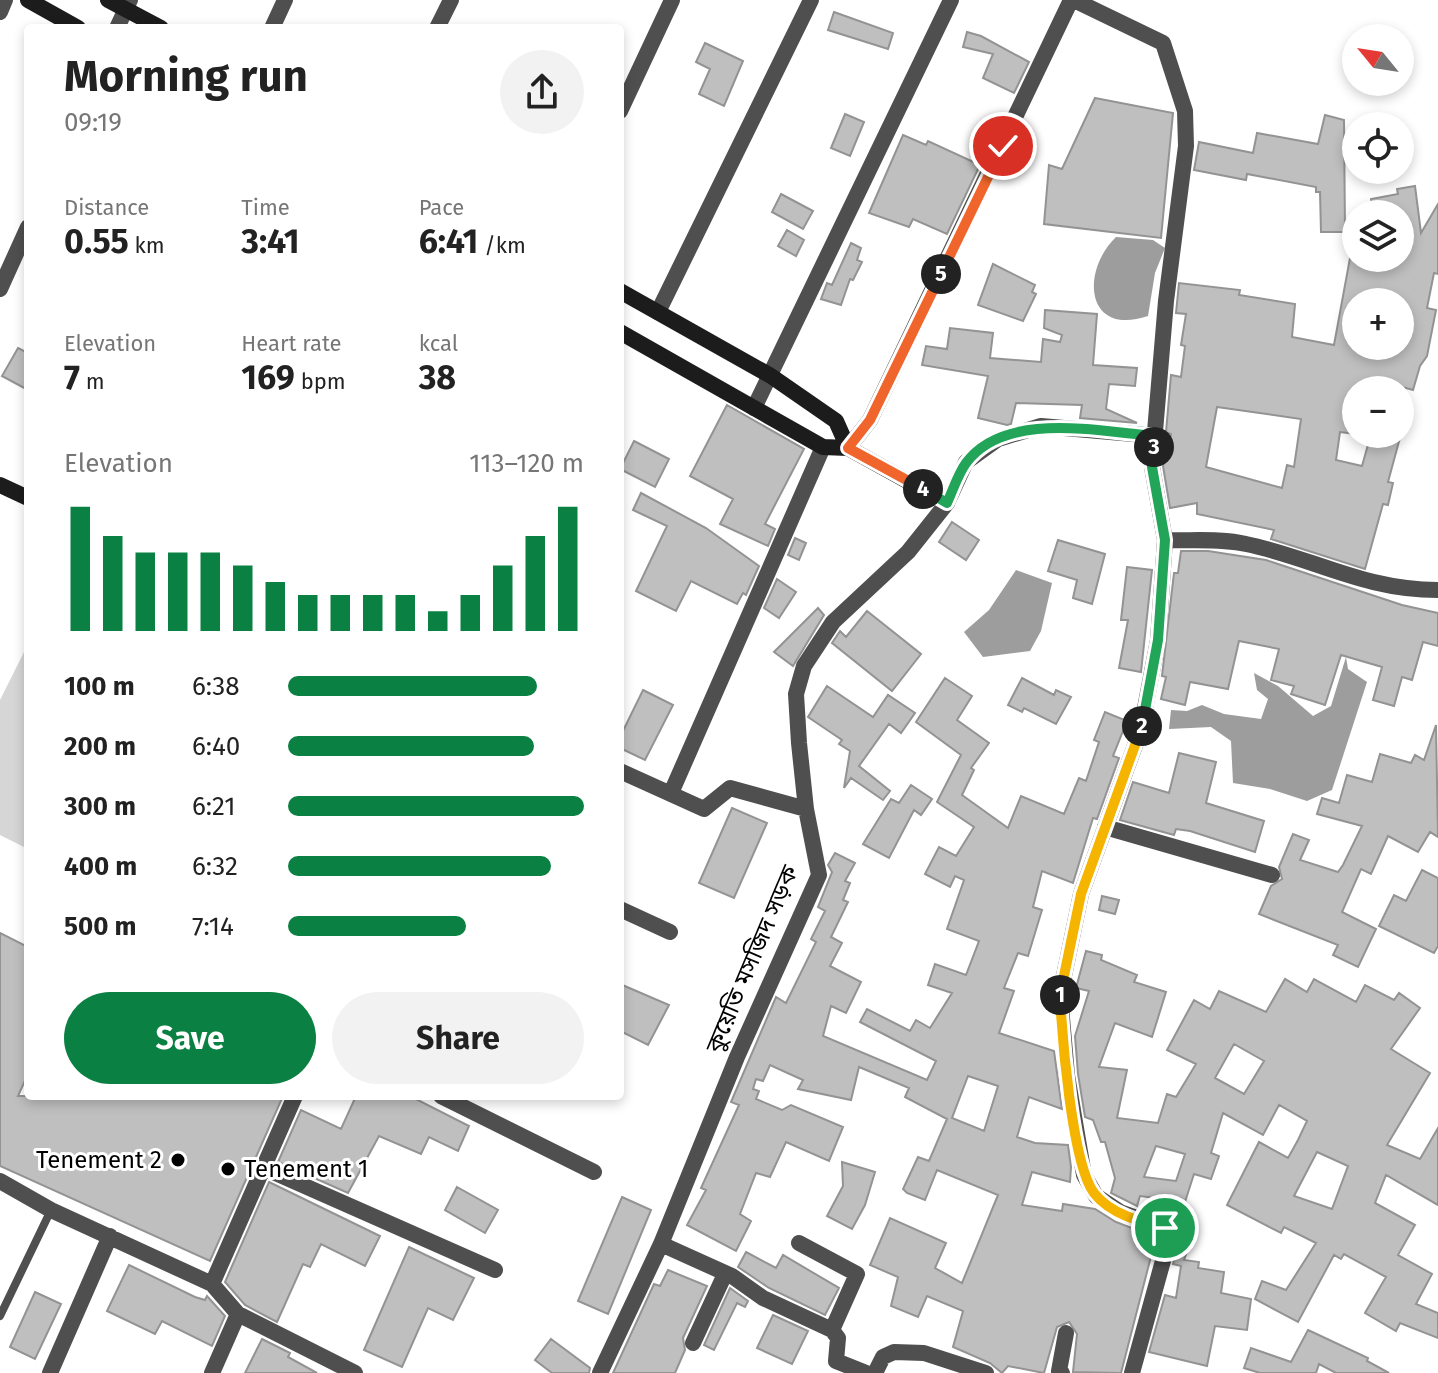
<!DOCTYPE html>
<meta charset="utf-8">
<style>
body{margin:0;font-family:"Fira Sans","Noto Sans Bengali",sans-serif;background:#f2f2f2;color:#222;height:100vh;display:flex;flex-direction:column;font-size:30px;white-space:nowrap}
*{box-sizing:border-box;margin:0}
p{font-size:26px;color:#767676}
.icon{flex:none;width:44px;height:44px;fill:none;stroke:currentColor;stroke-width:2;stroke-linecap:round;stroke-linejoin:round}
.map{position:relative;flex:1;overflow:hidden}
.drawer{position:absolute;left:24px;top:24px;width:600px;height:1076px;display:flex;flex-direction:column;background:#fff;border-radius:8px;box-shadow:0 4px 12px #0003}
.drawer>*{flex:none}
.needle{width:52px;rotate:300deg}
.fabs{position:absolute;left:1342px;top:24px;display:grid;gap:16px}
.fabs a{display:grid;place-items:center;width:72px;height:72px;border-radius:50%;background:#fff;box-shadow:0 4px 12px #0003;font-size:40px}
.pin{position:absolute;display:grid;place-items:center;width:68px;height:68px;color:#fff;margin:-34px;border:4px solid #fff;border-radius:50%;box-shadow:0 2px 8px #0007}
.km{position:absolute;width:40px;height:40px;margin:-20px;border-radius:50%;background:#222;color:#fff;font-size:22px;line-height:40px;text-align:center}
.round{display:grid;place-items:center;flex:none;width:84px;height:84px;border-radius:42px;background:#f2f2f2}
.overview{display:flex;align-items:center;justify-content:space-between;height:136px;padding:0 40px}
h1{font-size:44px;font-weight:700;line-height:60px}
.metrics{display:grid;grid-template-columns:repeat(3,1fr);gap:12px;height:136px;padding:8px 40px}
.metrics div{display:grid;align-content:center}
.metrics b{font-size:34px;font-weight:700}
.metrics small{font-size:22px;font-weight:400}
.metrics p{font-size:22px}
.chart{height:224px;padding:16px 40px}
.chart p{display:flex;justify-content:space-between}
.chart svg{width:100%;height:144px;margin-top:8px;stroke:#0b8043;stroke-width:6}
.action{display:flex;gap:16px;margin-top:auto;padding:16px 40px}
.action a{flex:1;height:92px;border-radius:48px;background:#0b8043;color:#fff;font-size:32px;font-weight:700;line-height:92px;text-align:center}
.action a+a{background:#f2f2f2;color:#222}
ul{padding:0 40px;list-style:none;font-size:26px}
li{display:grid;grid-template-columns:128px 96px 1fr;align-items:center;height:60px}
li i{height:20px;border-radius:10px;background:#0b8043}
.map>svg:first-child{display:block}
.green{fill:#d6d6d6}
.water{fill:#9d9d9d}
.building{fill:#bfbfbf;stroke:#939393;stroke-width:2;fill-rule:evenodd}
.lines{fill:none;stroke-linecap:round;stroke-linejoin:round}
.lane{stroke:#4f4f4f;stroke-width:8}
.street{stroke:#4f4f4f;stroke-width:16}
.secondary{stroke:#1c1c1c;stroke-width:16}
.split-1-casing{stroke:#fff;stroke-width:16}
.split-2-casing{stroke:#fff;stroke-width:16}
.split-3-casing{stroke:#fff;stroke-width:16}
.split-4-casing{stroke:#fff;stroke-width:16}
.split-5-casing{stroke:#fff;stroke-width:16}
.split-6-casing{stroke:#fff;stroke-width:16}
.split-1{stroke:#f5b400;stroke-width:10}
.split-2{stroke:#f5b400;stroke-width:10}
.split-3{stroke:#22a559;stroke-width:10}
.split-4{stroke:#22a559;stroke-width:10}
.split-5{stroke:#f0652b;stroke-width:10}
.split-6{stroke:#f0652b;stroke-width:10}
.poi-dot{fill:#000;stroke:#fff;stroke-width:3}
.labels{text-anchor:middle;stroke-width:6;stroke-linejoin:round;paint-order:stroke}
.street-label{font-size:24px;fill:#000;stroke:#fff}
.poi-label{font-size:24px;fill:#000;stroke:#fff;text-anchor:end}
</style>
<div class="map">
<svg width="1438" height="1373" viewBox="0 0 1438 1373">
<rect width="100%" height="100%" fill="#fff"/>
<path class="green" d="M28 644V849L0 835V700Z"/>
<path class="water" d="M1116 237 1153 240 1165 248 1155 273 1148 316C1086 337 1080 272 1116 237Z
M1016 570 1052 583 1041 631 1030 651 983 657 964 632 989 610Z
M1346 657 1348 669 1367 682 1332 790 1307 801 1270 789 1233 783 1231 741 1211 727 1169 729 1171 710 1187 711 1202 705 1224 714 1261 719 1268 699 1257 690 1254 673 1278 686 1313 716 1331 706Z"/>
<path class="building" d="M834 12 893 33 888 49 828 30Z
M967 32 981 36 1029 62 1014 93 983 78 993 54 963 47Z
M705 43 743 61 724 106 699 94 710 69 696 62Z
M1095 98 1173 113 1161 238 1044 224 1049 165 1062 169Z
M845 114 864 122 850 156 831 148Z
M1325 115 1344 120 1345 232H1321L1320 192H1316V187L1247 174 1246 180 1194 170 1199 142 1253 153 1257 133 1318 144Z
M903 135 926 145 928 141 980 165 947 234 913 219 909 227 869 213Z
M1415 186 1421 233 1438 204V274L1434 273 1427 308 1436 310 1427 356 1420 366 1413 390 1370 378 1368 390H1356V434L1340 432 1336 460 1362 466 1371 434H1401L1388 482 1393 483 1388 505 1383 504 1365 569 1271 539 1274 530 1197 514V503L1170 508 1163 466 1171 434 1166 432 1171 375 1181 377 1185 346 1181 345 1186 314 1176 313 1179 283 1240 290 1239 295 1295 304 1292 337 1334 345 1350 258H1400V214H1373L1371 199 1398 194 1397 189ZM1356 302H1400V346H1356ZM1217 407 1301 419 1294 467 1287 465 1282 488 1206 467Z
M781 194 813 211 803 229 772 212Z
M787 230 804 240 796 256 778 246Z
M851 243 861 248 857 260 862 262 853 280 850 279 841 305 821 299 827 283 832 285Z
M993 264 1035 285 1032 292 1036 294 1023 321 978 305Z
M1045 310 1097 314 1093 365 1137 368 1135 386 1109 384 1106 409 1137 423 1080 418 1082 405 1016 403 1011 424 1007 425 978 418 988 376 922 365 926 346 947 349 950 328 993 333 990 358 1041 362 1043 339 1060 342 1062 335 1044 328Z
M18 348 28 353V390L2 376Z
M727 405 804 449 765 524 775 529 768 546 720 524 733 499 690 476Z
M634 441 669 459 655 487 620 469Z
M641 493 706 528 759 566 746 595 743 593 737 604 691 581 676 611 636 591 667 526 633 510Z
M952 522 979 540 966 560 939 542Z
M795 538 806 543 799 560 788 555Z
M1058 540 1105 554 1092 604 1073 598 1077 580 1048 571Z
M1181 551H1208L1266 560 1402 605 1438 613V646L1423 642 1412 680 1402 677 1394 706 1373 700 1382 667 1341 655 1325 705 1291 694 1294 686 1271 680 1279 649 1239 641 1228 689 1190 682 1185 705 1161 699 1166 677 1162 676 1174 573H1178Z
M1127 567 1152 570 1141 672 1119 668 1128 620H1121Z
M777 579 796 592 779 618 764 608Z
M818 608 824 615 793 666 774 652Z
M867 611 921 654 892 691 832 643 840 631 846 637Z
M945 678 972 696 957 720 989 743 971 768 974 770 962 795 1008 828 1021 796 1064 814 1079 778 1086 781 1099 742 1094 740 1105 712 1127 721 1113 756 1119 758 1097 819 1093 818 1073 883 1042 871 1033 907 1042 910 1028 956 1018 953 1004 988 1014 991 999 1033 1054 1051 1062 1109 1029 1097 1017 1137 1035 1143 1068 1145 1071 1167 1070 1182 1032 1172 1022 1205 1062 1211 1063 1204 1095 1209 1116 1222 1156 1237 1121 1373 1073 1372 1077 1334 1069 1322 1057 1327 1044 1373 1008 1366 1002 1373 990 1363 953 1347 963 1311 927 1296 918 1317 891 1306 898 1277 870 1265 890 1218 946 1243 935 1268 962 1283 998 1195 937 1170 925 1200 907 1193 903 1189 918 1157 929 1161 947 1119 905 1097 909 1088 859 1067 851 1100 798 1089 803 1080 770 1065 763 1081 756 1079 753 1089 759 1091 756 1099 782 1110 791 1105 843 1127 829 1161 786 1142 770 1177 756 1173 740 1214 751 1221 736 1251 687 1225 706 1190 701 1188 739 1105 731 1102 776 997 786 1003 816 942 811 939 825 911 818 907 832 872 828 865 835 853 855 863 845 881 850 883 843 900 848 902 831 937 842 943 830 966 861 982 846 1013 831 1006 823 1036 927 1080 936 1061 860 1022 867 1009 910 1031 916 1020 930 1028 952 993 928 985 935 964 966 975 979 941 947 929 964 880 955 876 950 887 925 874 939 847 956 856 974 827 937 802 961 755 916 722ZM968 1076 998 1086 984 1131 952 1118Z
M1022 678 1054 695 1056 690 1071 697 1056 724 1024 708 1022 712 1008 705Z
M827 686 873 717 888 695 915 713 901 733 889 724 859 766 890 791 883 800 851 778 844 788 850 751 839 744 842 740 808 717Z
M643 690 673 705 645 760 620 748V737Z
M1436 725 1438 837 1430 832 1418 852 1388 836 1371 874 1361 869 1342 912 1376 929 1358 967 1333 955 1338 945 1259 914 1271 886 1282 879 1279 867 1293 834 1309 840 1300 860 1338 872 1343 865 1362 826 1317 814 1322 798 1339 803 1347 775 1372 782 1380 754 1411 763 1415 755 1424 760Z
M1179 753 1216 762 1206 803 1264 821 1255 852 1190 831 1176 829 1174 835 1120 820 1133 782 1169 793Z
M911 785 932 799 921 815 914 810 889 858 863 844 891 799 899 803Z
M732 808 767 823 734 898 699 883Z
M1422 870 1438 878V946L1434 953 1379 926 1394 895 1406 901Z
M1102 896 1119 900 1115 914 1099 910Z
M0 933 28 947V1074L18 1096H283L210 1261 0 1166Z
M1086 951 1102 955 1101 960 1137 975 1134 982 1166 992 1152 1037 1115 1023 1099 1067 1127 1070 1117 1118 1158 1123 1167 1094 1176 1097 1196 1064 1167 1050 1194 1000 1210 1009 1219 991 1266 1012 1285 979 1307 992 1314 979 1356 1002 1365 985 1394 1000 1399 993 1420 1008 1391 1049 1430 1073 1387 1145 1420 1159 1438 1128V1205L1386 1175 1375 1203 1415 1225 1398 1255 1432 1274 1416 1304 1438 1313V1338L1400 1323 1396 1331 1365 1313 1386 1277 1344 1254 1341 1259 1334 1255 1298 1322 1255 1299 1262 1281 1286 1290 1316 1243 1284 1227 1281 1233 1227 1205 1259 1142 1288 1158 1298 1140 1307 1121 1279 1105 1263 1135 1223 1113 1211 1153 1219 1156 1211 1179 1194 1174 1185 1202 1140 1196 1137 1206 1111 1193 1115 1178 1105 1142H1101L1093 1120 1085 1117 1078 1074 1075 1036 1089 991 1076 988ZM1234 1044 1264 1061 1244 1094 1215 1078ZM1156 1146 1185 1154 1176 1181 1144 1177ZM1317 1152 1348 1166 1332 1209 1294 1196Z
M620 984 669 1005 648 1045 620 1031Z
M356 1096H410L469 1126 458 1151 429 1137 421 1154 379 1136 348 1193 278 1162 301 1110 341 1129Z
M842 1162 875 1172 865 1205 852 1229 827 1216 843 1186Z
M269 1182 380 1236 365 1266 321 1244 310 1267 303 1264 277 1322 245 1305 225 1282Z
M457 1187 498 1210 485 1233 445 1210Z
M622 1197 651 1210 608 1314 578 1301Z
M1180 1237 1191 1240 1184 1260 1199 1262 1198 1268 1224 1272 1221 1293 1251 1299 1247 1330 1215 1326 1207 1366 1149 1352 1165 1295 1176 1298 1181 1266 1173 1264Z
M409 1247 474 1278 453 1320 428 1308 402 1367 364 1350Z
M746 1252 776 1268 783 1255 839 1288 825 1315 769 1288 738 1267Z
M129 1265 195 1297 205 1300 207 1296 225 1316 212 1346 162 1321 155 1334 107 1311Z
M668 1270 707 1286 683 1338 685 1350 675 1373H613L654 1284 660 1286Z
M730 1288 748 1301 745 1307 737 1303 714 1350 704 1345Z
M35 1292 61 1304 35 1359 10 1347Z
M773 1315 808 1331 792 1364 757 1348Z
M1308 1330 1368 1358 1367 1361 1389 1373H1336L1319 1364 1316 1373H1260L1244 1368 1251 1348 1291 1362Z
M262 1339 290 1353 288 1357 317 1373H245Z
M551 1339 590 1368 589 1373H552L535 1360Z"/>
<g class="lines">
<path class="lane" d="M0 1316 51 1210"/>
<path class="street" d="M1074 0 1163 43 1185 111 1186 146 1166 301 1152 467 1165 540 1158 640 1141 729 1081 894 1060 995 1067 1075 1084 1175 1096 1196 1120 1212 1165 1228 1169 1239 1132 1373
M0 12 5 0
M117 28 130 0
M272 28 285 0
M437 28 451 0
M620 111 672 0
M0 289 28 227
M658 312 811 0
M754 408 951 0
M848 448 870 420 1071 0
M1165 540C1191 541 1221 538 1246 544 1314 558 1363 590 1438 590
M620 771 704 809 730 788 806 809
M671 793 823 447
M1105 827 1272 875
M620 909 670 932
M441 1096 594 1172
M264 1168 495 1270
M0 1181 51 1210 212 1284 238 1314 355 1373
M799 1243 857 1274 832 1330
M661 1244 732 1276 763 1298 832 1330 838 1338 836 1361 866 1373
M212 1284 295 1096
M693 1343 725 1274
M50 1373 110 1236
M212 1373 238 1314
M600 1373 661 1244 737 1057 819 875 806 809 799 743 796 694 804 666 833 622 908 552 947 503 966 462 998 439 1041 426 1156 436
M875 1373 883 1357 894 1352 924 1353 986 1373
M1062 1373 1059 1371 1066 1333"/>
<path class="secondary" d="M28 0 78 28
M108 0 161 28
M620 291 771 376 836 421 848 448
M620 332 823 447 848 448 947 503
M0 485 28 498"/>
</g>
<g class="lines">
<g class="split-1-casing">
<path id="split-1" d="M1060 995C1062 1036 1072 1164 1094 1193 1110 1214 1141 1222 1165 1228"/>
</g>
<g class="split-2-casing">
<path id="split-2" d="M1060 995 1081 894 1142 726"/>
</g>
<g class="split-3-casing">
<path id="split-3" d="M1142 726 1158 640 1165 540 1152 467 1154 447"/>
</g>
<g class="split-4-casing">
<path id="split-4" d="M923 489 947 503C953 490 958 474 966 463 1005 410 1100 432 1156 436L1154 447"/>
</g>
<g class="split-5-casing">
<path id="split-5" d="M923 489 848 448 870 420 941 274"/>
</g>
<g class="split-6-casing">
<path id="split-6" d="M941 274 1003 146"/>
</g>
<use href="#split-1" class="split-1"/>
<use href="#split-2" class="split-2"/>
<use href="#split-3" class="split-3"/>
<use href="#split-4" class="split-4"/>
<use href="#split-5" class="split-5"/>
<use href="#split-6" class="split-6"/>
</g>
<g class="poi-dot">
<circle cx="178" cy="1160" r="8"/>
<circle cx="228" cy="1169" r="8"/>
</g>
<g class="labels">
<g class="street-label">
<text transform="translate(752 959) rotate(-67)" y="8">কুয়েতি মসজিদ সড়ক</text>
</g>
<g class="poi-label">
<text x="162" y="1168">Tenement 2</text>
<text x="244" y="1177" text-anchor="start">Tenement 1</text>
</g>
</g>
</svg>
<div class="fabs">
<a><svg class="needle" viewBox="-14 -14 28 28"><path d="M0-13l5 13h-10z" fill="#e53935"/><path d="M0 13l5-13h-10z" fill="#767676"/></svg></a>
<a><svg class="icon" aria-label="locate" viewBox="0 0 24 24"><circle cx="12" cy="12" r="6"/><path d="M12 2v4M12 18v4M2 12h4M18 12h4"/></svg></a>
<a><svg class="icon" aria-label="layers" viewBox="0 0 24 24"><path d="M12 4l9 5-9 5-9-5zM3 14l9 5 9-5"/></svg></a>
<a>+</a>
<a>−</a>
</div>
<div class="pin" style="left:1165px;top:1228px;background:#1e9e55"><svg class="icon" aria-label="arrive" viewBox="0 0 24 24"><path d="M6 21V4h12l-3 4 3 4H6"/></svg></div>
<div class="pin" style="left:1003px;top:146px;background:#d93025"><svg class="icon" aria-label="check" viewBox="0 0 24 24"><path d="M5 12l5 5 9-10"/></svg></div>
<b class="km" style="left:1060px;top:995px">1</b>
<b class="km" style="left:1142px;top:726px">2</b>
<b class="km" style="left:1154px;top:447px">3</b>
<b class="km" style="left:923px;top:489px">4</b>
<b class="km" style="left:941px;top:274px">5</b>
<section class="drawer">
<div class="overview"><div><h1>Morning run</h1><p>09:19</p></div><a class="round"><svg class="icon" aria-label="share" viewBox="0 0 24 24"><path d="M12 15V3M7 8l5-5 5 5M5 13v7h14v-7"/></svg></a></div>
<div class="metrics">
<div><p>Distance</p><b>0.55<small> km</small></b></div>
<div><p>Time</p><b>3:41</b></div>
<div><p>Pace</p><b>6:41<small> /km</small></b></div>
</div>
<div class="metrics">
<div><p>Elevation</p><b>7<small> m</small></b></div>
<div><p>Heart rate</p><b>169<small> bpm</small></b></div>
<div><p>kcal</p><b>38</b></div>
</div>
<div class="chart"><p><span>Elevation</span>113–120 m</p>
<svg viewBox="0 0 160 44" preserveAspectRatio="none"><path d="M5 44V6M15 44V15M25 44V20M35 44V20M45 44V20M55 44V24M65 44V29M75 44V33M85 44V33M95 44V33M105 44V33M115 44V38M125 44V33M135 44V24M145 44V15M155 44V6"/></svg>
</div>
<ul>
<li><b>100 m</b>6:38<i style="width:84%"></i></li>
<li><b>200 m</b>6:40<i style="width:83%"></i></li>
<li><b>300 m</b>6:21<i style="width:100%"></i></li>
<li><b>400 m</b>6:32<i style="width:89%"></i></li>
<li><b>500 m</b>7:14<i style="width:60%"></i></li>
</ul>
<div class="action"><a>Save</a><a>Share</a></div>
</section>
</div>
